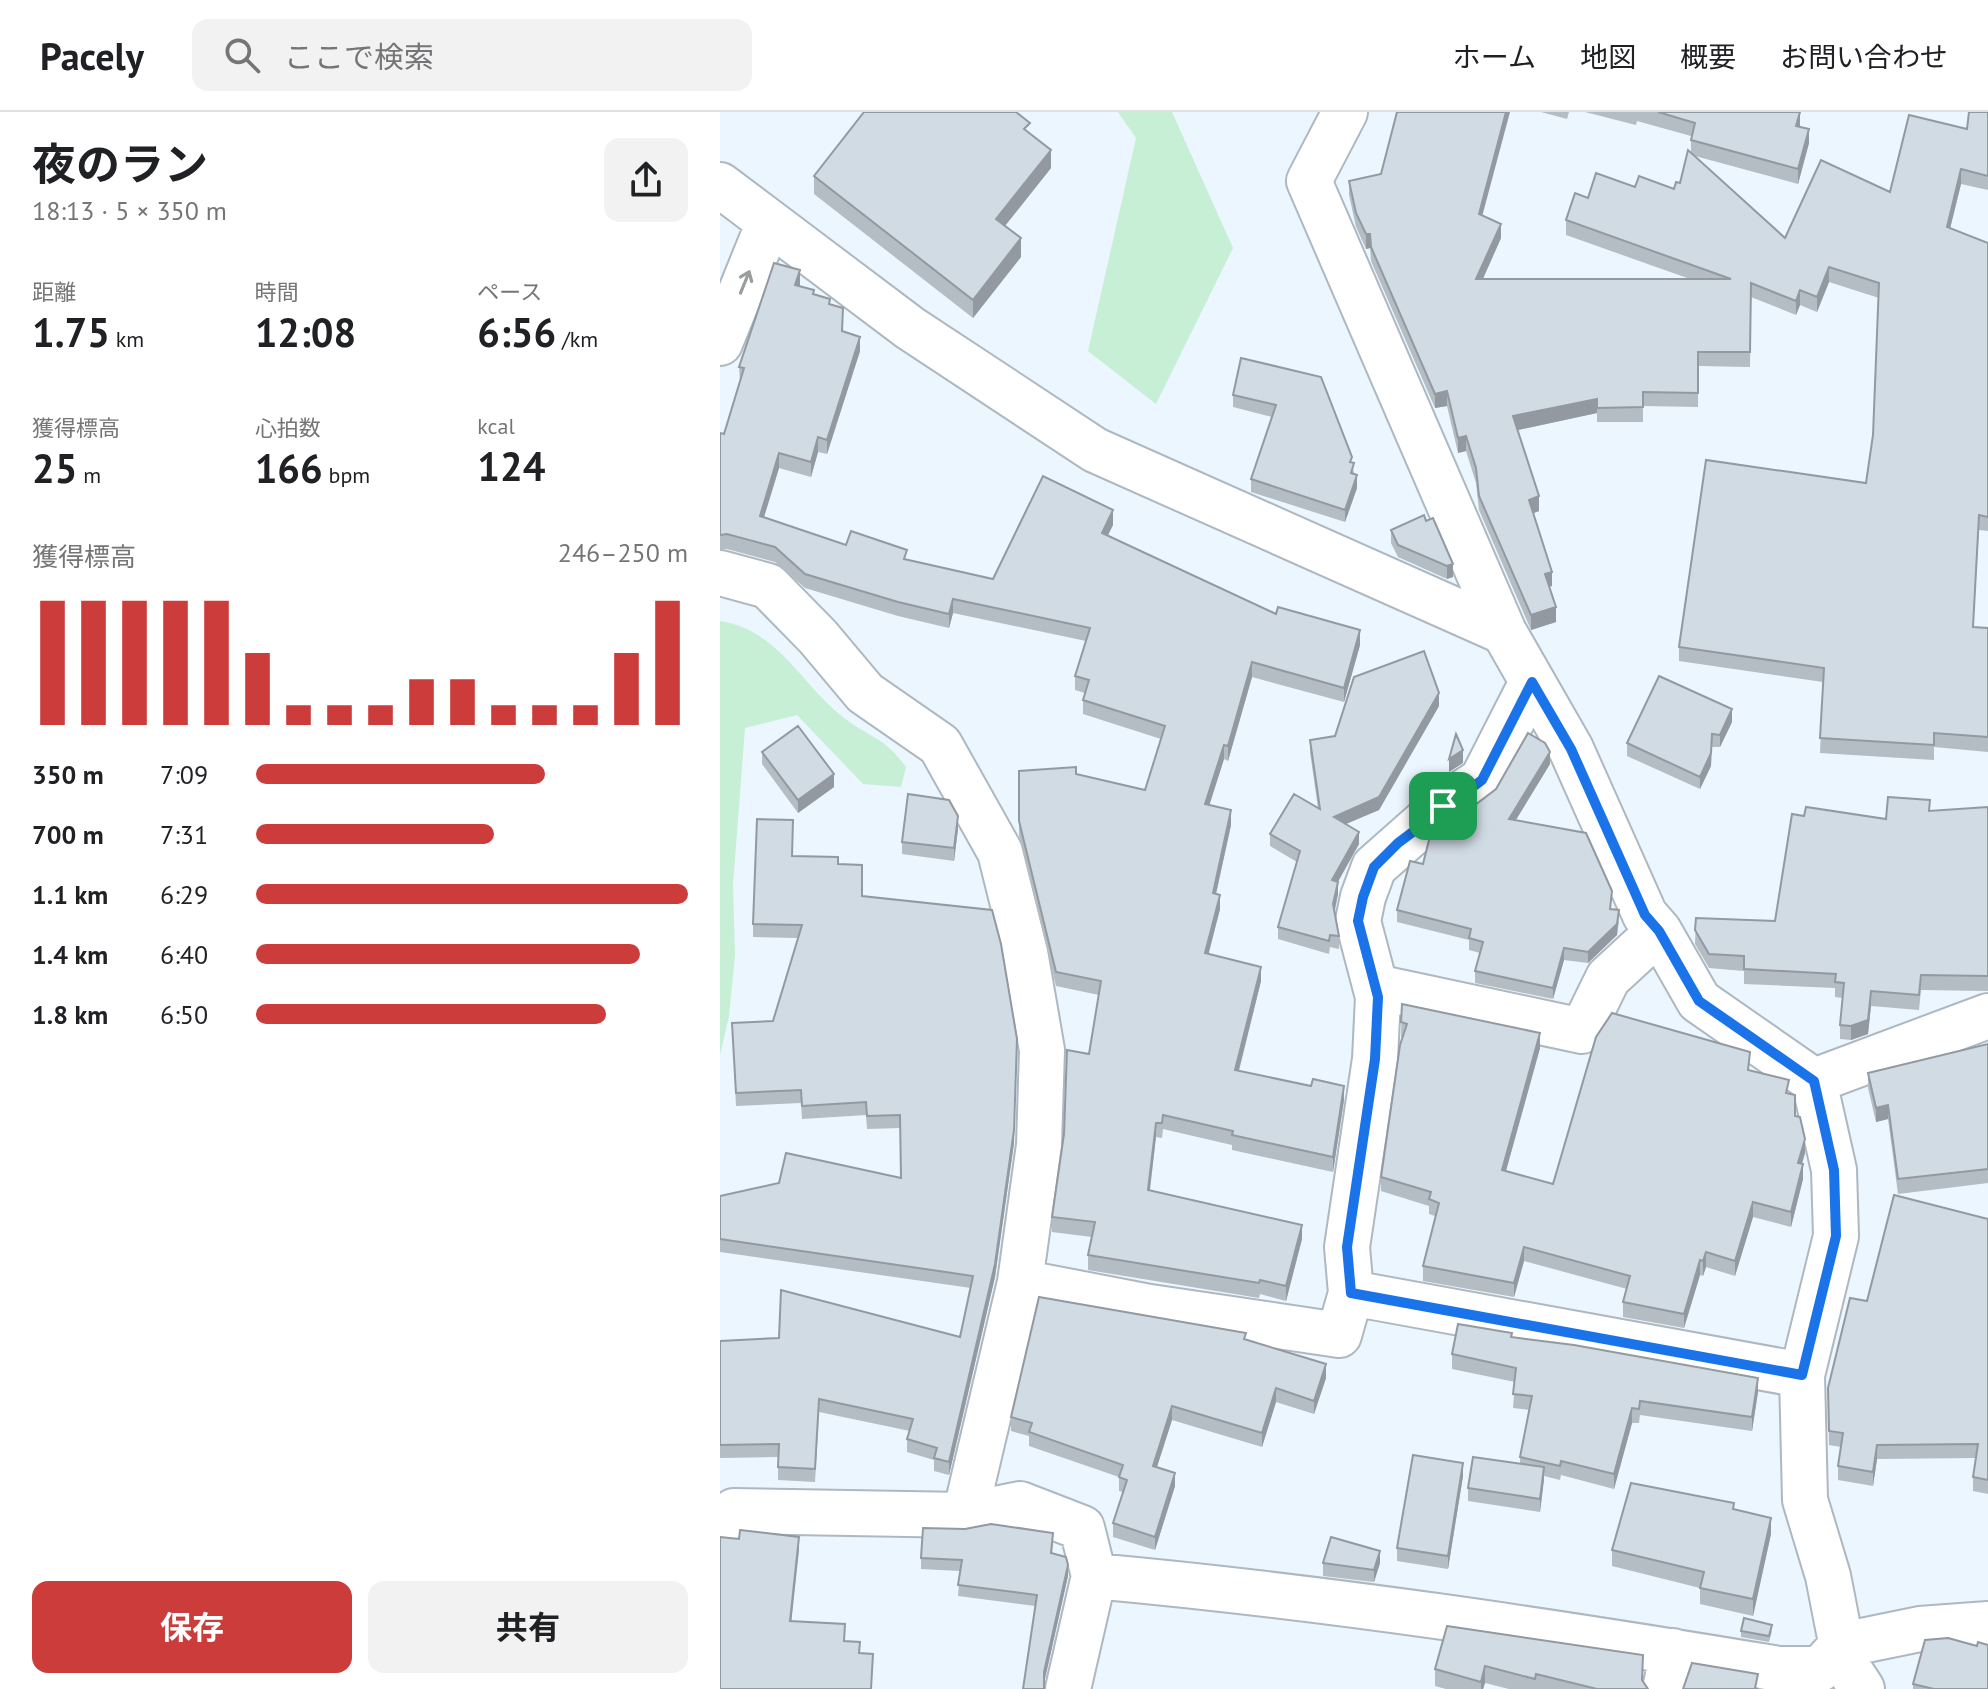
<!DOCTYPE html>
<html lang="ja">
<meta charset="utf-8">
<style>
body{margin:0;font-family:"PT Sans","Noto Sans JP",sans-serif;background:#f2f2f2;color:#202124;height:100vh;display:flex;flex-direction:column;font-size:30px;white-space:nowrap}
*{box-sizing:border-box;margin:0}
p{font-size:26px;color:#757577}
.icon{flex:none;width:44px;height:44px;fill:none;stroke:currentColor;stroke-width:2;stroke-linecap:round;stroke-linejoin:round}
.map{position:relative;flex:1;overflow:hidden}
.sheet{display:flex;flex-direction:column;background:#fff;width:720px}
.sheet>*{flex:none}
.pin{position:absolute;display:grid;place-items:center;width:68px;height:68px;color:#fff;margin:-34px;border-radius:16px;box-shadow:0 4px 12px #0006}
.round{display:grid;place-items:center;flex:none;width:84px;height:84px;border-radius:16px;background:#f2f2f2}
.headline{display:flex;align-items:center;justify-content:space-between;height:136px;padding:0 32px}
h1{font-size:44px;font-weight:700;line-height:60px}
.figures{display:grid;grid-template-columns:repeat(3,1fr);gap:12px;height:136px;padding:8px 32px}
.figures div{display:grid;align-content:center}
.figures b{font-size:40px;font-weight:700}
.figures small{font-size:22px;font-weight:400}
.figures p{font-size:22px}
.chart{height:224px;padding:16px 32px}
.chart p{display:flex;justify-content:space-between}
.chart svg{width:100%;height:144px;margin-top:8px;stroke:#cb3c3a;stroke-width:6}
.primary-button{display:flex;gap:16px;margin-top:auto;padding:16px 32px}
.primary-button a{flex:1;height:92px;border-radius:16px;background:#cb3c3a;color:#fff;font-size:32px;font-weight:700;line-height:92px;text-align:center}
.primary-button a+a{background:#f2f2f2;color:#202124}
ul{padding:0 32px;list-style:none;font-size:26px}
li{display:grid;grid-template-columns:128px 96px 1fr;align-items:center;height:60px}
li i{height:20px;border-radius:10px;background:#cb3c3a}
header{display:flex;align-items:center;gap:48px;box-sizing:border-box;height:112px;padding:0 40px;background:#fff;border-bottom:2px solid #e0e0e0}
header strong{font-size:38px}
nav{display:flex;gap:44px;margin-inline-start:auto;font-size:28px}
.search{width:560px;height:72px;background:#f2f2f2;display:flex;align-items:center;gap:20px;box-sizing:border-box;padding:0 28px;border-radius:16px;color:#757577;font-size:30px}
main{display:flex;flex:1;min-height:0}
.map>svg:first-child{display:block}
.green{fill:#c6efd5}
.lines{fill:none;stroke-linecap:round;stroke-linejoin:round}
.minor-casing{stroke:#aeb8c0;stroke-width:48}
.minor{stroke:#fff;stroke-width:44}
.wall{fill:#b4bcc4}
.shaded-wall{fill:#9299a0}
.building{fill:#d1dbe4;stroke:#9299a0;stroke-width:2}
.oneway{stroke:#9a9c9d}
.route-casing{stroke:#fff;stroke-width:16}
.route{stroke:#1a73e8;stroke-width:10}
</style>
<header>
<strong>Pacely</strong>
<div class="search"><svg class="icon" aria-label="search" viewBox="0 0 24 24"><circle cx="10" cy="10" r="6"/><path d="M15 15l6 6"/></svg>ここで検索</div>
<nav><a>ホーム</a><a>地図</a><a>概要</a><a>お問い合わせ</a></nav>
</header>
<main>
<section class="sheet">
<div class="headline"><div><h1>夜のラン</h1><p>18:13 · 5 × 350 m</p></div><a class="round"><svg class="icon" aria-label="share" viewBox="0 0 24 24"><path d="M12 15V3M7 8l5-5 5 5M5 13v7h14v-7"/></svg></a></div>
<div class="figures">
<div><p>距離</p><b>1.75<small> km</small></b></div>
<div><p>時間</p><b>12:08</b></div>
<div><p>ペース</p><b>6:56<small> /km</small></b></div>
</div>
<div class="figures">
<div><p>獲得標高</p><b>25<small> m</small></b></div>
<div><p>心拍数</p><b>166<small> bpm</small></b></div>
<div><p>kcal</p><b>124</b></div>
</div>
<div class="chart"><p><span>獲得標高</span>246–250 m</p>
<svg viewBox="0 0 160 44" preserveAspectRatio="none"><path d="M5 44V6M15 44V6M25 44V6M35 44V6M45 44V6M55 44V22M65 44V38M75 44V38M85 44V38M95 44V30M105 44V30M115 44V38M125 44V38M135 44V38M145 44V22M155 44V6"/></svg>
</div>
<ul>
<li><b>350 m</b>7:09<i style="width:67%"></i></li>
<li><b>700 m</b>7:31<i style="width:55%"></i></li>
<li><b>1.1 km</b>6:29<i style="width:100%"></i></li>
<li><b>1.4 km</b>6:40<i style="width:89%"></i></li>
<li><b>1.8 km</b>6:50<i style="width:81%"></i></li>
</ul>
<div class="primary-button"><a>保存</a><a>共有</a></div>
</section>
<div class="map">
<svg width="1268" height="1577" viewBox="0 0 1268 1577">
<rect width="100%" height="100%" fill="#ebf6ff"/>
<path class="green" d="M398 0H452L513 136 436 292 368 239 416 26Z
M0 509C59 518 81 573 124 606 152 627 163 624 186 655L181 675 143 672 77 603 25 616 13 773 15 843 9 904 0 943Z"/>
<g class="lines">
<g class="minor-casing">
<path id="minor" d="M625 0 589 69 784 520 851 637 925 803 939 819 979 889 1094 969 1114 1058 1116 1124 1082 1263 1085 1388 1108 1464 1125 1551 1142 1577
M0 73 190 216 375 338 784 520
M0 231 49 110
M0 461 48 474 98 525 145 581 220 633 280 740 305 840 322 938 319 1033 300 1170
M656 875 862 919 888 866 939 819
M1094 969 1268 904
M631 1181 627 1135 655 947 658 885 638 809 643 785 654 755 723 694 762 668 812 570
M245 1403 300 1170 430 1195 619 1223 631 1181 1082 1263
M0 1412 14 1399 245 1403 300 1392 362 1416 374 1464 348 1577
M374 1464C604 1485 831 1519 1059 1557H1100L1122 1533 1200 1517 1268 1512
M945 1577 953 1539"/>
</g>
<use href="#minor" class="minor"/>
</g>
<path class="wall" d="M821 0H849L847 7Z
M865 0H1080V15L1089 31 1078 72 975 44 1065 126 1170 80 1268 0V78L1241 72 1230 116 1268 131V419L1259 418 1253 515 1268 516V640L1214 635V648L1100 641 1103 570 959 549V535L1146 371 1153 323 1159 186 1109 170 1097 200 1080 193 1076 203 1031 185 1030 255 978 254V295L923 294V310H877V301L798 318 819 399 813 401 832 474 829 475 836 510 811 518 759 398 756 371 746 339 738 341 727 294 715 296 651 149 650 136 646 137 636 115 629 83V69L762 103 781 126 763 167H970L846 123V108L868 86 915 75 954 77 960 71 971 40V24L917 9 916 13Z
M310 21 331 56 285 114 301 145 253 206 94 82V64Z
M79 174 110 192 122 219 140 239 107 342 98 340 91 365 59 356 44 405 126 433 273 467 393 413 388 423 556 502 640 533 624 590 532 565 508 649 504 647 489 693 511 713 496 782 500 797 488 842 541 869 519 959 624 988 613 1060 512 1038V1033L443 1017 442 1026 436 1025 430 1078 582 1127 566 1189 540 1182 539 1186 368 1158V1143L372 1125 332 1120V1105L369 942 379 883 336 874 299 723V659L356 662 425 678 441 627 363 602V588L365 581 355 578V564L366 529 233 501 229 516 178 504 85 476 55 450 7 437 0 438V321L4 322 20 270 19 255Z
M521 246 632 351 637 376 625 410 531 380V367L552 305 513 295V283Z
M704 403 733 465 727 467 678 445 671 431V418Z
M719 594 659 698 626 712 639 732 618 770V782L615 799 619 824V837L610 835 609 842 558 827V815L577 750 550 734V722L598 696 590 640V628L615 624Z
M1012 610 1000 635H992L991 654 980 677 907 644V631Z
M42 640 114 675 78 701 42 652Z
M830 652 796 708 892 797 899 810 897 823 868 851 844 848 833 887 755 871V859L760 841 749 838V828L677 810V798L703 752Z
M1268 695V879L1201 878 1199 898 1151 894 1148 922 1131 928 1120 927V913L1123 886 1115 885V876L1024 872V859L989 856 975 832 976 806 1055 809 1084 704 1166 707 1210 699Z
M238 717 234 749 182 742V730Z
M73 744 118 752 142 784 294 1031 275 1165 229 1363 214 1359V1348L187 1340V1327L190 1319 99 1300 95 1370 58 1368V1345L0 1346V1229L240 1225 251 1176 0 1140V1084L180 1066V1016L147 1017 146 1003 82 1007 81 991 16 994 12 911 53 909 78 826 33 825V812Z
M682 892 820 936 786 1059 833 1072 1029 958 1069 982 1075 1004 1085 1041 1082 1052 1083 1067 1071 1115 1033 1105 1015 1164 986 1155 983 1164 980 1163 964 1216 903 1205V1190L907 1177 804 1149 794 1185 703 1169V1154L715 1104 709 1102V1094L661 1079V1065L683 925H681Z
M1268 932V1071L1178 1082 1168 1007 1156 1010 1148 976V961Z
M1268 1107V1382L1253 1379V1365L1256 1346 1157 1347 1153 1374 1118 1368V1354L1121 1335 1109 1333 1108 1276 1147 1189Z
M792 1225 1038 1280 1032 1319 920 1303 919 1311H912L894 1377 841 1363 840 1368 824 1364 820 1400 748 1389V1376L800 1351V1345L810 1298 793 1296 795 1270 732 1257V1242Z
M526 1227 606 1266 594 1302 556 1290 542 1335 452 1308 437 1355 455 1374 435 1438 393 1425V1411L403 1380 399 1379V1365L309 1334V1324L291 1319V1305Z
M743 1364 728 1457 677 1449V1436Z
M1014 1398 1051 1422 1033 1504 980 1492V1476L892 1454V1438Z
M333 1432 332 1442 348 1464 324 1571 315 1494 238 1484 240 1459 201 1457V1446Z
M603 1451H660L654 1470 603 1464Z
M727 1514 922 1570 928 1577H789L765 1571 763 1577H726L715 1574V1557Z
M1021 1519H1052L1049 1530 1021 1525Z
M1257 1534 1268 1577H1193V1572Z"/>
<path class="shaded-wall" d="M786 0H790L759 116V102Z
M1080 0V14L1076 28V14Z
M1089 17V31L1078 72V57Z
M331 38V56L276 125V107Z
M1241 57V72L1227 129V115Z
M781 112V126L756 182V167Z
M646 122H650V136L646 137Z
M301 126V145L253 206V188Z
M1109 155V170L1097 200V185Z
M80 158V173L75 188V173Z
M1080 178V193L1076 203V189Z
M140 225V239L107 342V328Z
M727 279V294L715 296V282Z
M877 287V301L793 319V304Z
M746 324V339L738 341V326Z
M98 325V340L91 365V350Z
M59 341V356L40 418V404Z
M637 363V376L625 410V398Z
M819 384V399L809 403V388Z
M393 398V413L382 435V421Z
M733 452V465L727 467V454Z
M832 460V474L825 476V462Z
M233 487V501L229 516V502Z
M836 495V510L811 518V503Z
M640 518V533L624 590V576Z
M532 550V565L508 649V634Z
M719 581V594L659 698 614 717V705Z
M1012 597V610L1000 635V623Z
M992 622 991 654 980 677V665Z
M504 633V647L485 707V692Z
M743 638V651L729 660V647Z
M830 640V652L789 719V707Z
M114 662V675L78 701V688Z
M511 698V713L493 795V781Z
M238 704V717L234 749V736Z
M639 720V732L612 780V768Z
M618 770V782L613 805V792Z
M500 783V797L485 856V841Z
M899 798 897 823 868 851V840Z
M844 836V848L833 887V876Z
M541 855V869L515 973V958Z
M1151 879V894L1148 922 1131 928V914Z
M820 921V936L782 1073V1058Z
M297 927 294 1031 275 1165 229 1363V1350Z
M624 974V988L613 1060V1045Z
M1168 993V1007L1156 1010V996Z
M436 1011V1025L428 1092V1078Z
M1085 1027V1041L1078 1065V1051Z
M1083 1052V1067L1071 1115V1100Z
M1033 1090V1105L1015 1164V1149Z
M582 1113V1127L566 1189V1174Z
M804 1135V1149L794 1185V1171Z
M986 1140V1155L983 1164V1149Z
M980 1148V1163L964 1216V1202Z
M606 1252V1266L594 1302V1289Z
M1038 1266V1280L1032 1319V1305Z
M556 1276V1290L542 1335V1321Z
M452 1294V1308L433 1367V1354Z
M912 1296V1311L894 1377V1362Z
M1157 1333V1347L1153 1374V1360Z
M743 1351V1364L728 1457V1444Z
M824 1355V1368L820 1400V1387Z
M455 1361V1374L435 1438V1425Z
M1051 1406V1422L1033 1504V1487Z
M79 1425V1438L70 1522V1509Z
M660 1439V1451L654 1470V1458Z
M348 1453V1464L324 1571V1560Z
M765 1554V1571L763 1577H761V1570Z"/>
<path class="building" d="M144 0H296L310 11 304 17 331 38 276 107 301 126 253 188 94 64Z
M677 0H786L759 102 781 112 756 167H1011L846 108 855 81 868 86 876 61 915 75 919 64 954 77 956 70 960 71 968 38 1065 126 1101 48 1170 80 1189 3 1247 17 1249 0H1268V64L1241 57 1227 115 1268 131V405L1259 403 1253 515 1268 516V625L1214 621V633L1100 626 1104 556 959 535 986 348 1146 371 1153 323 1159 171 1109 155 1097 185 1080 178 1076 189 1031 171 1030 240H978V281L923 280V295L877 296V287L793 304 819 384 809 388 832 460 825 462 836 495 811 503 759 384 756 356 746 324 738 326 727 279 715 282 651 135 650 122H646L636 101 629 69 661 62Z
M938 0H1080L1076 14 1089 17 1078 57 971 28 975 11Z
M54 151 80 158 75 173 94 178 93 182 110 187 109 192 123 196 122 219 140 225 107 328 98 325 91 350 59 341 40 404 126 433 131 419 187 438 184 447 273 467 323 364 393 398 382 421 556 502 558 495 640 518 624 576 532 550 508 634 504 633 485 692 511 698 493 781 500 783 485 841 541 855 515 958 591 974 593 967 624 974 613 1045 512 1023 513 1019 443 1003 442 1011H436L428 1078 582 1113 566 1174 540 1168 539 1171 368 1143 375 1110 332 1105 344 1022 347 938 369 942 381 869 336 860 299 709V659L356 655V662L425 678 445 614 363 588 369 568 355 564 370 516 233 487 229 502 178 490 85 462 55 435 7 422 0 423V321L4 322 24 256 19 255Z
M521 246 601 265 632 345 630 350 634 351 631 361 637 363 625 398 531 367 556 293 513 283Z
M704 403 706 409 713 406 733 452 727 454 678 433 671 418Z
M704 539 719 581 659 685 614 705 639 720 612 768 618 770 613 792 619 824 610 823 609 829 558 815 580 739 550 722 574 682 600 697 590 628 615 624 634 565Z
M939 564 1012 597 1000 623 992 622 991 641 980 665 907 631Z
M78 614 114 662 78 688 42 640Z
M808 621 825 631 830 640 789 707 866 721 892 779 890 797 899 798 897 812 868 840 844 836 833 876 755 859 763 830 749 826 751 817 677 798 690 749 703 752 709 728 776 677Z
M736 622 743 638 729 647Z
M188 682 229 688 238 704 234 736 182 730Z
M1168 685 1210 688 1209 699 1268 695V864L1201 863 1199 883 1151 879 1148 908 1131 914 1120 913 1124 871 1115 870 1116 862 1024 857V844L989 842 975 818 976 806 1055 809 1072 702 1084 704 1086 695 1166 707Z
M37 707 73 708 72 744 118 745V752L142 753V784L272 798 281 832 297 927 294 1018 275 1152 229 1350 214 1346 217 1336 187 1327 193 1307 99 1287 95 1357 58 1355 59 1332 0 1333V1229L59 1226 61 1178 240 1225 253 1164 0 1127V1084L59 1071 66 1041 181 1066 180 1003 147 1004 146 990 82 994 81 978 16 981 12 911 53 909 82 813 33 812Z
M682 892 820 921 782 1058 833 1072 876 925 892 901 1030 940 1028 958 1069 968 1066 981 1075 983V1004L1080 1005 1085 1027 1078 1051 1083 1052 1071 1100 1033 1090 1015 1149 986 1140 983 1149 980 1148 964 1202 903 1190 910 1164 804 1135 794 1171 703 1154 719 1091 709 1087 711 1080 661 1065 680 933 687 912 681 910Z
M1268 932V1057L1178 1067 1168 993 1156 996 1148 961Z
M1174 1083 1268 1107V1368L1253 1365 1258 1332 1157 1333 1153 1360 1118 1354 1123 1321 1109 1319 1108 1276 1130 1186 1147 1189Z
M319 1185 526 1221 524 1227 606 1252 594 1289 556 1276 542 1321 452 1294 433 1354 455 1361 435 1425 393 1411 407 1368 399 1365 403 1353 309 1320 312 1311 291 1305Z
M738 1212 792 1221 791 1225 854 1233 1038 1266 1032 1305 920 1289 919 1297 912 1296 894 1362 841 1349 840 1354 800 1345 812 1284 793 1282 796 1256 732 1242Z
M693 1343 743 1351 728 1444 677 1436Z
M753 1345 824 1355 820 1387 748 1376Z
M911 1371 1014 1391 1013 1397 1051 1406 1033 1487 980 1476 984 1460 892 1438Z
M271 1412 333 1421 331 1441 346 1445 348 1453 324 1560V1577H303L317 1483 238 1473 242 1448 201 1446 203 1416 245 1417Z
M20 1418 79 1425 70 1509 125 1512 124 1529 140 1530 139 1541 153 1542 151 1577H0V1425L19 1427Z
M611 1425 660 1439 654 1458 603 1451Z
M1024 1506 1052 1513 1049 1524 1021 1519Z
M727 1514 923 1543 922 1568 928 1577H877L816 1562 815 1567 765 1554 761 1570 715 1557Z
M1228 1526 1257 1534 1258 1530 1268 1533V1577H1214L1193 1572 1205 1528Z
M972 1551 1038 1562 1035 1576 1038 1577H963Z"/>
<defs><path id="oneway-shaft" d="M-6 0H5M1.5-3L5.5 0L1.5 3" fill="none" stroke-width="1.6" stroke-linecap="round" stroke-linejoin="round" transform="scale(2)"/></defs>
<use class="oneway" href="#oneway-shaft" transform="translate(25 170) rotate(-68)"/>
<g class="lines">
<g class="route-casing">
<path id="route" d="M812 570 851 637 925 803 939 819 979 889 1094 969 1114 1058 1116 1124 1082 1263 631 1181 627 1135 655 947 658 885 638 809 643 785 654 755 678 731 762 668Z"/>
</g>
<use href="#route" class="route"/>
</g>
</svg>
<div class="pin" style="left:723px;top:694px;background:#1e9e55"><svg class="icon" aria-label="arrive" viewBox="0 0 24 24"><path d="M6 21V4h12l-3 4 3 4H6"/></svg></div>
</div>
</main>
